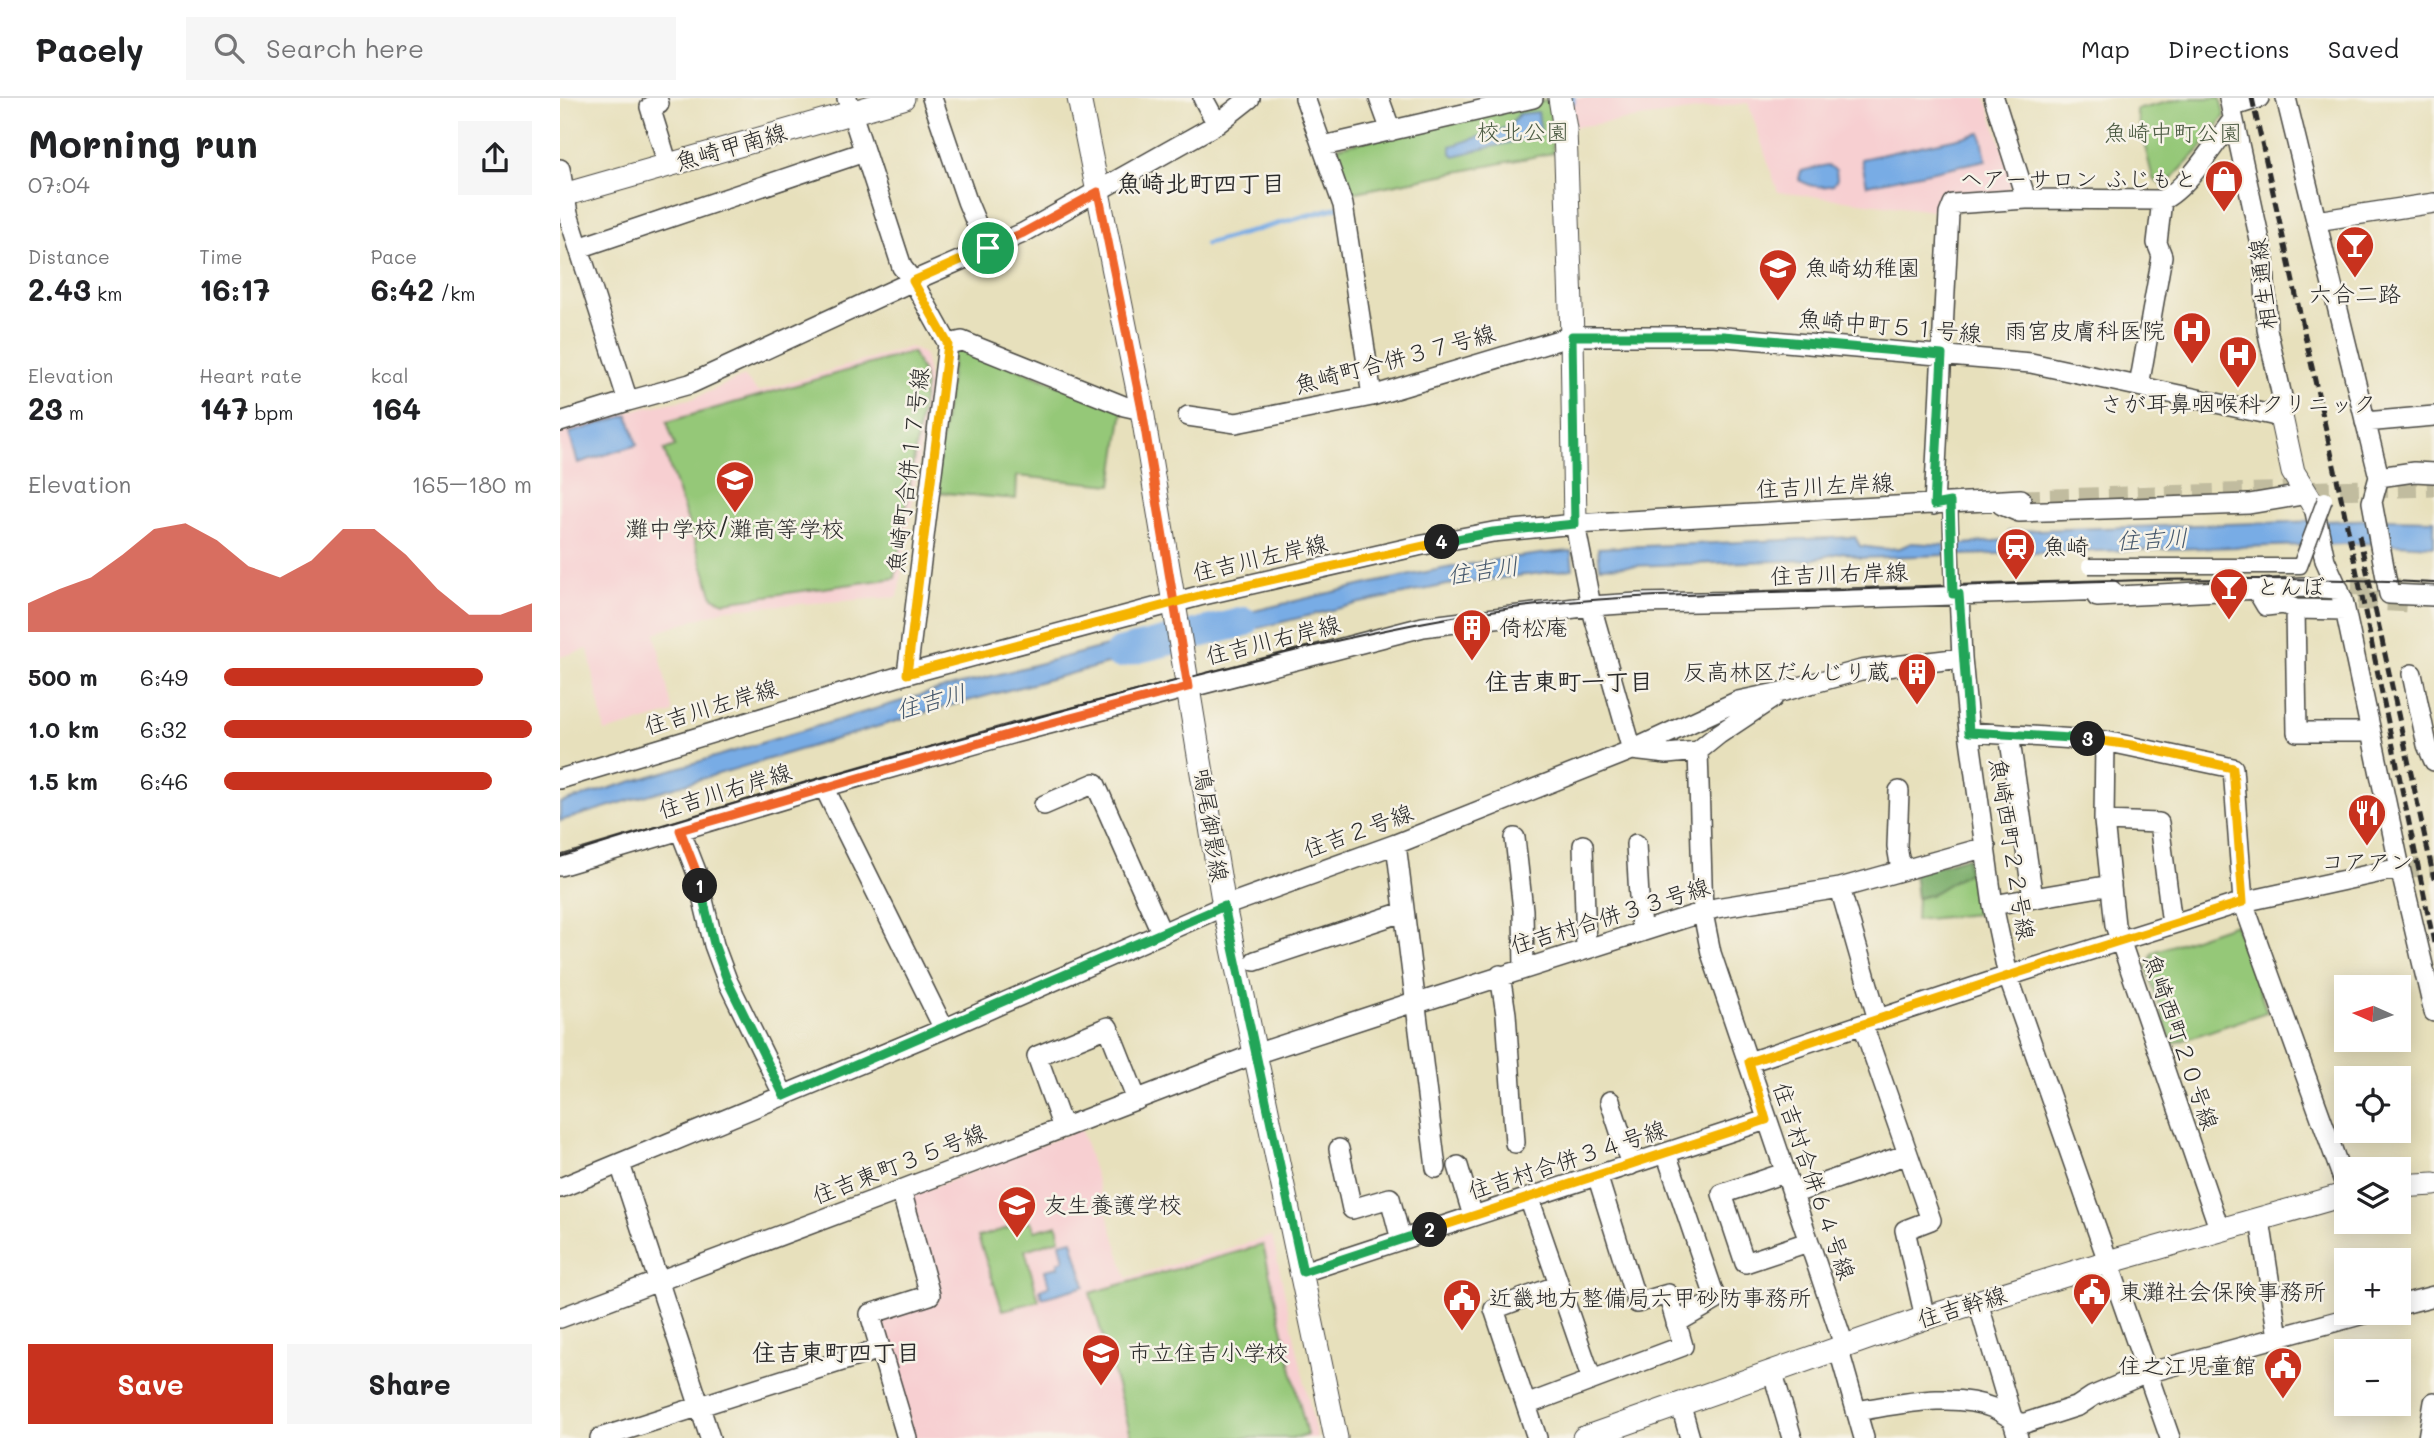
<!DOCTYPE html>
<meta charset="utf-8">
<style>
body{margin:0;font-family:Mali,"Klee One",sans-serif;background:#f6f6f6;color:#202124;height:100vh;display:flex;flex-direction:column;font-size:26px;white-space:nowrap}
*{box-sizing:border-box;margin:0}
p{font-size:23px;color:#757577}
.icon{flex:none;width:38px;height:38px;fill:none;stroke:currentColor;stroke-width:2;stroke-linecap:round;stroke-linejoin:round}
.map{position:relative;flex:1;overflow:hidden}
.side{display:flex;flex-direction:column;background:#fff;width:560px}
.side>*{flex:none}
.needle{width:46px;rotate:273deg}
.fabs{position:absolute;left:1774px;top:877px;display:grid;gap:14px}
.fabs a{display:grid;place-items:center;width:77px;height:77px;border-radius:0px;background:#fff;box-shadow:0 4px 18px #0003;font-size:35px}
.pin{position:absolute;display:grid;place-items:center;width:60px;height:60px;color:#fff;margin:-30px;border:4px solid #fff;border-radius:50%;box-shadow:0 2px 7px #0007}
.km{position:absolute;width:35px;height:35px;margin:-18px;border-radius:50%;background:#222;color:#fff;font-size:19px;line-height:35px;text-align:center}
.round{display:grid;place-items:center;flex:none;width:74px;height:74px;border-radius:0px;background:#f6f6f6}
.head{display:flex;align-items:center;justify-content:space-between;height:119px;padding:0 28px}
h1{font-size:38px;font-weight:700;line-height:52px}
.stats{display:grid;grid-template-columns:repeat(3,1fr);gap:10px;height:119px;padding:7px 28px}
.stats div{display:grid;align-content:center}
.stats b{font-size:30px;font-weight:700}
.stats small{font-size:19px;font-weight:400}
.stats p{font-size:19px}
.chart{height:196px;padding:14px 28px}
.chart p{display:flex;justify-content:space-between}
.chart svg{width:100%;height:126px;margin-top:7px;fill:#c8321e;opacity:.7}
.action{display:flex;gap:14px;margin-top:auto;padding:14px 28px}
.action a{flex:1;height:80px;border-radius:0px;background:#c8321e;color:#fff;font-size:28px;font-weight:700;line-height:80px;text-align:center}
.action a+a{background:#f6f6f6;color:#202124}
ul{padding:0 28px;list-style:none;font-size:23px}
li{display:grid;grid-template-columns:112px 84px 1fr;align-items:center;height:52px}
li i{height:18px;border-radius:9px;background:#c8321e}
header{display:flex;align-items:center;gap:42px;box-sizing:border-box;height:98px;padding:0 35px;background:#fff;border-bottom:2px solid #e0e0e0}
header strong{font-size:33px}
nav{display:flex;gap:38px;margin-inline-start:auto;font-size:24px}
.search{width:490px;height:63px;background:#f6f6f6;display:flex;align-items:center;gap:18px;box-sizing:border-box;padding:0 24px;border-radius:0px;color:#757577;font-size:26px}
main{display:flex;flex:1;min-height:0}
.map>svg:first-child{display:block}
.built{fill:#f7cfd1}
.green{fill:#95c878;stroke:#607a52;stroke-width:2}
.forest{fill:#78ac68;stroke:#526c4a;stroke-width:2}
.water{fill:#78ace5;stroke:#526c88;stroke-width:2}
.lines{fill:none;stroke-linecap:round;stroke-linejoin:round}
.stream{stroke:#78ace5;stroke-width:5}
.river{stroke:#78ace5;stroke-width:30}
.minor-tunnel{stroke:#c1bc9f;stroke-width:19;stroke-dasharray:19 10;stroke-linecap:butt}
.pedestrian-casing{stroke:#474641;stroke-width:17}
.minor-casing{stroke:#474641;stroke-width:22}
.tertiary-casing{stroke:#474641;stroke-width:25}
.pedestrian{stroke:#fff;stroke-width:14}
.minor{stroke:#fff;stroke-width:19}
.tertiary{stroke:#fff;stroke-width:23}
.tram{stroke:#2b2b2b;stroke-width:2}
.rail{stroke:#2b2b2b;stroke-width:5;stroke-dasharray:10 5;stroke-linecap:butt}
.pedestrian-bridge-casing{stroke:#474641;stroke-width:17;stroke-linecap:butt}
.pedestrian-bridge{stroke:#fff;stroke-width:14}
.split-1-casing{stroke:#fff;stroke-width:14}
.split-2-casing{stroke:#fff;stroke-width:14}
.split-3-casing{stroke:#fff;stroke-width:14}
.split-4-casing{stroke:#fff;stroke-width:14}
.split-5-casing{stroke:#fff;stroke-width:14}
.split-1{stroke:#f0652b;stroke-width:9}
.split-2{stroke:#22a559;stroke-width:9}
.split-3{stroke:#f5b400;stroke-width:9}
.split-4{stroke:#22a559;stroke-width:9}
.split-5{stroke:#f5b400;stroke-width:9}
.labels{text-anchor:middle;stroke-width:5;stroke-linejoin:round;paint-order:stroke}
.park-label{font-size:23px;fill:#4b5a42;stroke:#f7f3e8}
.street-label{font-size:23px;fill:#2b2b2b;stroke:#f7f3e8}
.poi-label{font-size:23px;fill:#2b2b2b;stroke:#f7f3e8;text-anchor:start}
.neighbourhood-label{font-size:24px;font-weight:bold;fill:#2b2b2b;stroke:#f7f3e8}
.water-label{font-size:24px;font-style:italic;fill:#46586c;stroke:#f7f3e8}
</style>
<header>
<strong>Pacely</strong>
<div class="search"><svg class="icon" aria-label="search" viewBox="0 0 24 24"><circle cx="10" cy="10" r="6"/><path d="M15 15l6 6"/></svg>Search here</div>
<nav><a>Map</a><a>Directions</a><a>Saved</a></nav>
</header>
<main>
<section class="side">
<div class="head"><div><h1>Morning run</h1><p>07:04</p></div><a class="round"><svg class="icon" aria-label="share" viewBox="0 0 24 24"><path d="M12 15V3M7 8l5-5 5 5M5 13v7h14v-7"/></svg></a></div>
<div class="stats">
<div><p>Distance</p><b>2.43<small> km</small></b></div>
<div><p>Time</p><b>16:17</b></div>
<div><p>Pace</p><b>6:42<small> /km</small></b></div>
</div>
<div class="stats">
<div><p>Elevation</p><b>23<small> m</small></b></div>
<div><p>Heart rate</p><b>147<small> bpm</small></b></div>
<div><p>kcal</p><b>164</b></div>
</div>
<div class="chart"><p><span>Elevation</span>165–180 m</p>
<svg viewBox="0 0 160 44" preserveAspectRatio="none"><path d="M0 44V34L10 29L20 25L30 17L40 8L50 6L60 12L70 21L80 25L90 19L100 8L110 8L120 17L130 29L140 38L150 38L160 34V44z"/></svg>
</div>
<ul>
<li><b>500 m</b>6:49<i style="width:84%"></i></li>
<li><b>1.0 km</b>6:32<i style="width:100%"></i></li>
<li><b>1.5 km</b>6:46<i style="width:87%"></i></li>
</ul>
<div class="action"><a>Save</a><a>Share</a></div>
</section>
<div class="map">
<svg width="1874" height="1340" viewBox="0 0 1874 1340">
<rect width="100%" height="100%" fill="#f7f3e8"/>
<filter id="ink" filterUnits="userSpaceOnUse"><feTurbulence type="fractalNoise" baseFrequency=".0143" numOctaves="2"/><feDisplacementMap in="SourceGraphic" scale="14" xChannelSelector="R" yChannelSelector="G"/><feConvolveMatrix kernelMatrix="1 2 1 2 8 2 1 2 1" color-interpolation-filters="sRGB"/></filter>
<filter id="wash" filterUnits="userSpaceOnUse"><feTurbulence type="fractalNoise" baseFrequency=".00686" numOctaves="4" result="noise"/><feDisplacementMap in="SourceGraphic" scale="28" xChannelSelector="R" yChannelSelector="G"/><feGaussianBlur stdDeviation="1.57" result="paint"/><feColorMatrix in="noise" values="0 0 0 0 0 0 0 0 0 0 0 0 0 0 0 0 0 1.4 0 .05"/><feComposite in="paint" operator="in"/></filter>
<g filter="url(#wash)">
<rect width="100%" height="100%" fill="#e7e0bc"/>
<path class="built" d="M1010 0H1426L1453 83 1445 95 1383 97 1381 114 1218 94 1188 5 1015 29Z
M350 249 364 256 370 287 338 499 168 511 95 535 113 615 45 634 28 551 0 559V332L74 312 135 300 184 278 198 294Z
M521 1031 567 1180 712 1138 757 1340H353L321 1218 375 1203 350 1102 353 1097Z"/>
<path class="green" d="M1624 0H1660L1665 18 1640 51 1604 89 1593 81 1576 12Z
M990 1 993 55 786 96 773 60 778 49Z
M404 249 563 312 552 387 457 378 456 401 374 394 394 254Z
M352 254 363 275 365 289 335 480 164 504 153 499 104 352 115 348 107 324Z
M1420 755 1427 815 1356 822 1357 800C1384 795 1394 764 1420 755Z
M1675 826 1707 914 1612 946 1587 871 1593 854Z
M471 1123 475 1133 497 1127 500 1141 465 1152 479 1203 443 1212 418 1139Z
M703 1147 747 1337 738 1340H572L530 1195Z"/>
<path class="forest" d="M1407 759 1408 774 1370 797 1357 800 1354 775Z"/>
<path class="water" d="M978 14 981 37 894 58 891 55V48L949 29 959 16Z
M1421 35 1426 62 1307 87 1301 61Z
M1267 67 1276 72 1277 81 1273 87C1262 90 1247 89 1239 81L1241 73Z
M68 317 77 347 18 365 9 335Z
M1826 421 1874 422V448L1817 445 1398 457 1396 447 1444 442 1448 440 1449 433Z
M1295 439 1300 448 1323 451 1340 450 1351 445 1385 447V457L1301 460 1283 454 1250 462 1040 469 1038 450Z
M1011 453 1013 471 887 487 800 505 645 543 646 533 641 526C764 496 885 464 1011 453Z
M600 534 596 541 600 552 377 611 0 723V705L382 591Z
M512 1142 525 1188 482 1200 480 1191 489 1188 485 1172 499 1169 498 1164 504 1162 500 1145Z"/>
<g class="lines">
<path class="stream" d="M1013 0V4
M646 146 778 109"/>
<path class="river" d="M559 555 684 524"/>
</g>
</g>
<g filter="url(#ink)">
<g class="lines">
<path class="minor-tunnel" d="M1461 401 1874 389
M1763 486 1841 490
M1740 499 1848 505
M1840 770 1874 769"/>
<g class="pedestrian-casing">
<path id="pedestrian" d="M1390 404 1393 496"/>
</g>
<g class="minor-casing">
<path id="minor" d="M97 0 99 6 90 9 108 67
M287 0 342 169 353 183 388 246 347 576
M372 0 407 103 427 151
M643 0 657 26
M745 0 783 107 812 298
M819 0 831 33
M1434 0 1466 101
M1726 0 1819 379 1812 404 1829 496 1874 498
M1671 9 1699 0
M763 48 973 0
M0 71 8 116 68 303
M1756 123 1874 105
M19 150 304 54
M388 246 402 243 564 308 582 312
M1579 288 1602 158 1597 145 1602 102
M628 318 676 325 812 298 1012 238H1154L1471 265 1721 319 1723 303 1707 231 1704 161 1669 0
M0 324 68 303 130 286 353 183 463 135 657 26 690 0
M1805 324 1874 318
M1819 379 1854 374 1874 375
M1374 407 1389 116 1393 106 1466 101 1602 102C1627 91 1655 45 1672 23
M1442 407 1459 414 1689 406 1748 396
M1754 409 1765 462 1783 502 1840 770 1874 914
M1015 426 1031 508 1072 652 1107 656 1138 653 1159 636 1213 600
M1696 491 1706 508 1724 506 1735 511 1785 512
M1399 496 1402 560 1409 634 1433 807 1448 878 1610 1340
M1537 499 1742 489 1779 491
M1735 511 1737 634H1811
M1852 576 1867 647 1874 663
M1409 634 1545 643 1673 670 1683 804 1787 1092
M1449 636 1473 800
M1545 643 1544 723 1555 827 1660 1133
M1138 653 1143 815 1151 855 1284 1247
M0 681 347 576 639 498 858 448 933 434 1015 426 1461 401
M264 689 384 931
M1339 693 1337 748 1341 772
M484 707 535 685 602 836
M1544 723 1599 725 1612 826
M120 732 136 773 154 847 167 882 224 998
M955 740 963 812 964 870
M836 746 876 1070
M1076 746 1081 834
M1023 747 1026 851
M0 768 264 689 454 635 863 529 1031 508 1077 505 1202 503 1551 492
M1280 790 1318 922
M1433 807 1551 787
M695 863 843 814
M940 877 946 916 955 1045
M1303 927 1371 1122 1345 1132 1365 1220
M1189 964 1448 878 1683 804 1840 770
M1050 1003 1071 1067
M503 1030 477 958 548 929 577 1002
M779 1051 792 1111 830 1100 841 1142
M1106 1055 1156 1202 1116 1225
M60 1066 150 1340
M898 1068 913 1118
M1224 1075 1162 1096 1185 1165 1248 1144
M0 1090 384 931 664 808 836 746 1072 652 1178 603 1221 594 1301 572 1402 560
M341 1092 370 1197 310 1216 347 1340
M1232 1096 1348 1056
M969 1100 1032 1282
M1700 1122 1718 1239
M743 1174 1206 1022
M1418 1204 1458 1340
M1839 1207 1874 1198
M0 1220 341 1092 695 956 854 904 864 903 1156 810 1280 790 1426 749
M1278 1249 1304 1340
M1212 1272 1232 1340
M1120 1305 1130 1340
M966 1307 1123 1248 1108 1196 1077 1205 1037 1077
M1296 1313C1337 1307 1393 1293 1433 1310 1443 1315 1452 1321 1462 1326L1518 1308 1533 1298 1587 1275 1811 1214
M40 1340 320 1251
M977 1340 934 1211 999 1187
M1868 1340 1874 1304"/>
</g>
<g class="tertiary-casing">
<path id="tertiary" d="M519 0 582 312 664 808 776 1340
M1000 0 1005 31 1012 238 1015 426
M0 98 343 0
M1721 319 1733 374 1754 408
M1839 1088 1874 1086
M1024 1340 1365 1220 1548 1164 1787 1096"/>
</g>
<use href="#pedestrian" class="pedestrian"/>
<use href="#minor" class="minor"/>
<use href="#tertiary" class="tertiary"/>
<path class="tram" d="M0 759C192 699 385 643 580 592 691 564 803 533 917 515 1046 495 1178 496 1309 491 1496 484 1686 476 1874 485"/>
<path class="rail" d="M1692 0 1783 408 1874 845
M1799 437 1874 781"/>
<g class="pedestrian-bridge-casing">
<path id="pedestrian-bridge" d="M1529 468H1740L1765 401"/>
</g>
<use href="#pedestrian-bridge" class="pedestrian-bridge"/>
</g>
</g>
<g class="lines" filter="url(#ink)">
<g class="split-1-casing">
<path id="split-1" d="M140 788 136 773 120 732 454 635 628 589 582 312 538 94 463 135 428 150"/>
</g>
<g class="split-2-casing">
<path id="split-2" d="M140 788 154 846 167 882 224 998 664 808 743 1174 870 1132"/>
</g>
<g class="split-3-casing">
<path id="split-3" d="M870 1132 1206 1022 1189 964 1448 878 1683 804 1673 670 1571 647 1528 641"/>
</g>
<g class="split-4-casing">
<path id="split-4" d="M882 444 933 434 1015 426 1012 238H1163L1382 257 1374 407 1390 404 1393 496H1399L1409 634 1528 641"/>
</g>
<g class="split-5-casing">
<path id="split-5" d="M428 150 353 183 388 246 347 576 639 498 882 444"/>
</g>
<use href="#split-1" class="split-1"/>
<use href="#split-2" class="split-2"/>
<use href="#split-3" class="split-3"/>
<use href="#split-4" class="split-4"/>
<use href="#split-5" class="split-5"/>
</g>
<defs>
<g id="shop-pin" transform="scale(2.0125)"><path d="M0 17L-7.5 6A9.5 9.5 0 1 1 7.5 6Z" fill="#c8321e" stroke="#f7f3e8"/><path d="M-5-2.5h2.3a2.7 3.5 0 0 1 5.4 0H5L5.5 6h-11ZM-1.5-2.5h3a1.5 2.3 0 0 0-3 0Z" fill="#fff"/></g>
<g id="bar-pin" transform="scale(2.0125)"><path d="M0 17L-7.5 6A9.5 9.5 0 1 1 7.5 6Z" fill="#c8321e" stroke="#f7f3e8"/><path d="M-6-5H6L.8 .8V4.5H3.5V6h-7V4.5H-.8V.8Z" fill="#fff"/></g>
<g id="school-pin" transform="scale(2.0125)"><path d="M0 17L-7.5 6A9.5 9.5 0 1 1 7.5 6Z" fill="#c8321e" stroke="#f7f3e8"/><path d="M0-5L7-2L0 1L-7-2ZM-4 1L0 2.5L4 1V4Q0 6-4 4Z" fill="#fff"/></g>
<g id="hospital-pin" transform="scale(2.0125)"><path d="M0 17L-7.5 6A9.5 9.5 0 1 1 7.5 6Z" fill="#c8321e" stroke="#f7f3e8"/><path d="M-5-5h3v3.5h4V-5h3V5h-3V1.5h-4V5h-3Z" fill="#fff"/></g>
<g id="station-pin" transform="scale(2.0125)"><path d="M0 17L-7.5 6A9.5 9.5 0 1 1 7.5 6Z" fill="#c8321e" stroke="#f7f3e8"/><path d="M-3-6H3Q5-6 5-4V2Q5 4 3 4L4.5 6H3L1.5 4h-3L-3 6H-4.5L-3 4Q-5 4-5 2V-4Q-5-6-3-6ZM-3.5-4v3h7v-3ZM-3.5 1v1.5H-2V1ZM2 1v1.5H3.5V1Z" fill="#fff"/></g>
<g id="building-pin" transform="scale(2.0125)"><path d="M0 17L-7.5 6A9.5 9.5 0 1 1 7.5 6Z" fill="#c8321e" stroke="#f7f3e8"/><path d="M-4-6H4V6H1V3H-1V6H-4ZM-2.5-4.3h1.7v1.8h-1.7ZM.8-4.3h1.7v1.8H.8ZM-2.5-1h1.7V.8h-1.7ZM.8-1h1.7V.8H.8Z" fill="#fff"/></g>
<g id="restaurant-pin" transform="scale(2.0125)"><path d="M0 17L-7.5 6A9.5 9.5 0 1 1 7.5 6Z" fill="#c8321e" stroke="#f7f3e8"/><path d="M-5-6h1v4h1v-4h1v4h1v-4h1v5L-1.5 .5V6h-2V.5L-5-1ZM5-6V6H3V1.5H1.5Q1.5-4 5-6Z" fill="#fff"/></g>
<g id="civic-pin" transform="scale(2.0125)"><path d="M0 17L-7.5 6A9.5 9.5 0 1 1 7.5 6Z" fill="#c8321e" stroke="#f7f3e8"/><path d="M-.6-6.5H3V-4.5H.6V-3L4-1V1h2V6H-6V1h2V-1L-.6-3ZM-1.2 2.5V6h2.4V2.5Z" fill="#fff"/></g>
</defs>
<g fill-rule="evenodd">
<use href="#shop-pin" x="1664" y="81"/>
<use href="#bar-pin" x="1795" y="147"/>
<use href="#school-pin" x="1218" y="170"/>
<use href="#hospital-pin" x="1632" y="233"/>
<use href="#hospital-pin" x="1678" y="257"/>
<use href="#school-pin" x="175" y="382"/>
<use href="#station-pin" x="1456" y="449"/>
<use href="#bar-pin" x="1669" y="489"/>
<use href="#building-pin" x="912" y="530"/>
<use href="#building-pin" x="1357" y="574"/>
<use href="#restaurant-pin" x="1807" y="715"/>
<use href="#school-pin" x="457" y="1107"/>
<use href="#civic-pin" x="1532" y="1194"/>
<use href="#civic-pin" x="902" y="1200"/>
<use href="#school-pin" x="541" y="1255"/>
<use href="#civic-pin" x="1723" y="1268"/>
</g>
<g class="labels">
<g class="park-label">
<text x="963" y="42">校北公園</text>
<text x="1613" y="43">魚崎中町公園</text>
</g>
<g class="street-label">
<text transform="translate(171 49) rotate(-16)" y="8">魚崎甲南線</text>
<text transform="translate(1703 186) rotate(-97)" y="8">相生通線</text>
<text transform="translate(1330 228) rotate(5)" y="8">魚崎中町５１号線</text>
<text transform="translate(835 261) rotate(-15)" y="8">魚崎町合併３７号線</text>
<text transform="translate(348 372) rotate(-83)" y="8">魚崎町合併１７号線</text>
<text transform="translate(1265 388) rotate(-3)" y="8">住吉川左岸線</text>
<text transform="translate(700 460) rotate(-13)" y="8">住吉川左岸線</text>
<text transform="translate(1279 476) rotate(-2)" y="8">住吉川右岸線</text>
<text transform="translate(713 542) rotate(-14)" y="8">住吉川右岸線</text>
<text transform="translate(151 609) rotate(-17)" y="8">住吉川左岸線</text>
<text transform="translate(165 693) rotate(-17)" y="8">住吉川右岸線</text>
<text transform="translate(651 727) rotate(81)" y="8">鳴尾御影線</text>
<text transform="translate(798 733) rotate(-20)" y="8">住吉２号線</text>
<text transform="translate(1452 751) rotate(81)" y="8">魚崎西町２２号線</text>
<text transform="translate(1050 818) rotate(-17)" y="8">住吉村合併３３号線</text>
<text transform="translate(1621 944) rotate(71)" y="8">魚崎西町２０号線</text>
<text transform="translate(1007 1062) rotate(-18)" y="8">住吉村合併３４号線</text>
<text transform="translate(339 1066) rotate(-21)" y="8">住吉東町３５号線</text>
<text transform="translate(1254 1083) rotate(71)" y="8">住吉村合併６４号線</text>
<text transform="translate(1402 1209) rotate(-17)" y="8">住吉幹線</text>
</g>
<g class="poi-label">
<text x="1637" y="89" text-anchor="end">ヘアーサロン ふじもと</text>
<text x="1245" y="178">魚崎幼稚園</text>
<text x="1795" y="204" text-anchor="middle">六合二路</text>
<text x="1605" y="241" text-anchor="end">雨宮皮膚科医院</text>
<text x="1678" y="314" text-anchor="middle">さが耳鼻咽喉科クリニック</text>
<text x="175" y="439" text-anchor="middle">灘中学校/灘高等学校</text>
<text x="1483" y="457">魚崎</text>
<text x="1696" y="497">とんぼ</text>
<text x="939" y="538">倚松庵</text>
<text x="1330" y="582" text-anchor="end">反高林区だんじり蔵</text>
<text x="1807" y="772" text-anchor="middle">コアアン</text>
<text x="484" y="1115">友生養護学校</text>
<text x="1559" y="1202">東灘社会保険事務所</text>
<text x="929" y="1208">近畿地方整備局六甲砂防事務所</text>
<text x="568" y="1263">市立住吉小学校</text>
<text x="1696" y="1276" text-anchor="end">住之江児童館</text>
</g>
<g class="neighbourhood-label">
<text x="641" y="94">魚崎北町四丁目</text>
<text x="1009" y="592">住吉東町一丁目</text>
<text x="276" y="1263">住吉東町四丁目</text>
</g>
<g class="water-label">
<text transform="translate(1592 442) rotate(-3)" y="8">住吉川</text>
<text transform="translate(923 473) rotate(-8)" y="8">住吉川</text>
<text transform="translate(371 604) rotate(-15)" y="8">住吉川</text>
</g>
</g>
</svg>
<div class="fabs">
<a><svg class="needle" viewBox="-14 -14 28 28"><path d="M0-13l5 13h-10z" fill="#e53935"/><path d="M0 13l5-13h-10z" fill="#757577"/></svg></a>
<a><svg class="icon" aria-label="locate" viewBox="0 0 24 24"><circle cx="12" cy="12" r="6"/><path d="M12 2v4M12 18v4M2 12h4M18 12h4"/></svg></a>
<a><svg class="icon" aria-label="layers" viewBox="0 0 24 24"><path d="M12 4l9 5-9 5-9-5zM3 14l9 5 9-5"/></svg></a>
<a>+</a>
<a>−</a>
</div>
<div class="pin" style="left:428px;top:150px;background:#1e9e55"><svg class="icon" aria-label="arrive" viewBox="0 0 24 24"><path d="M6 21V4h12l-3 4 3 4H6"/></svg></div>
<b class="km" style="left:140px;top:788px">1</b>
<b class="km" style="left:870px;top:1132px">2</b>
<b class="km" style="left:1528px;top:641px">3</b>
<b class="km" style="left:882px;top:444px">4</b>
</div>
</main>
